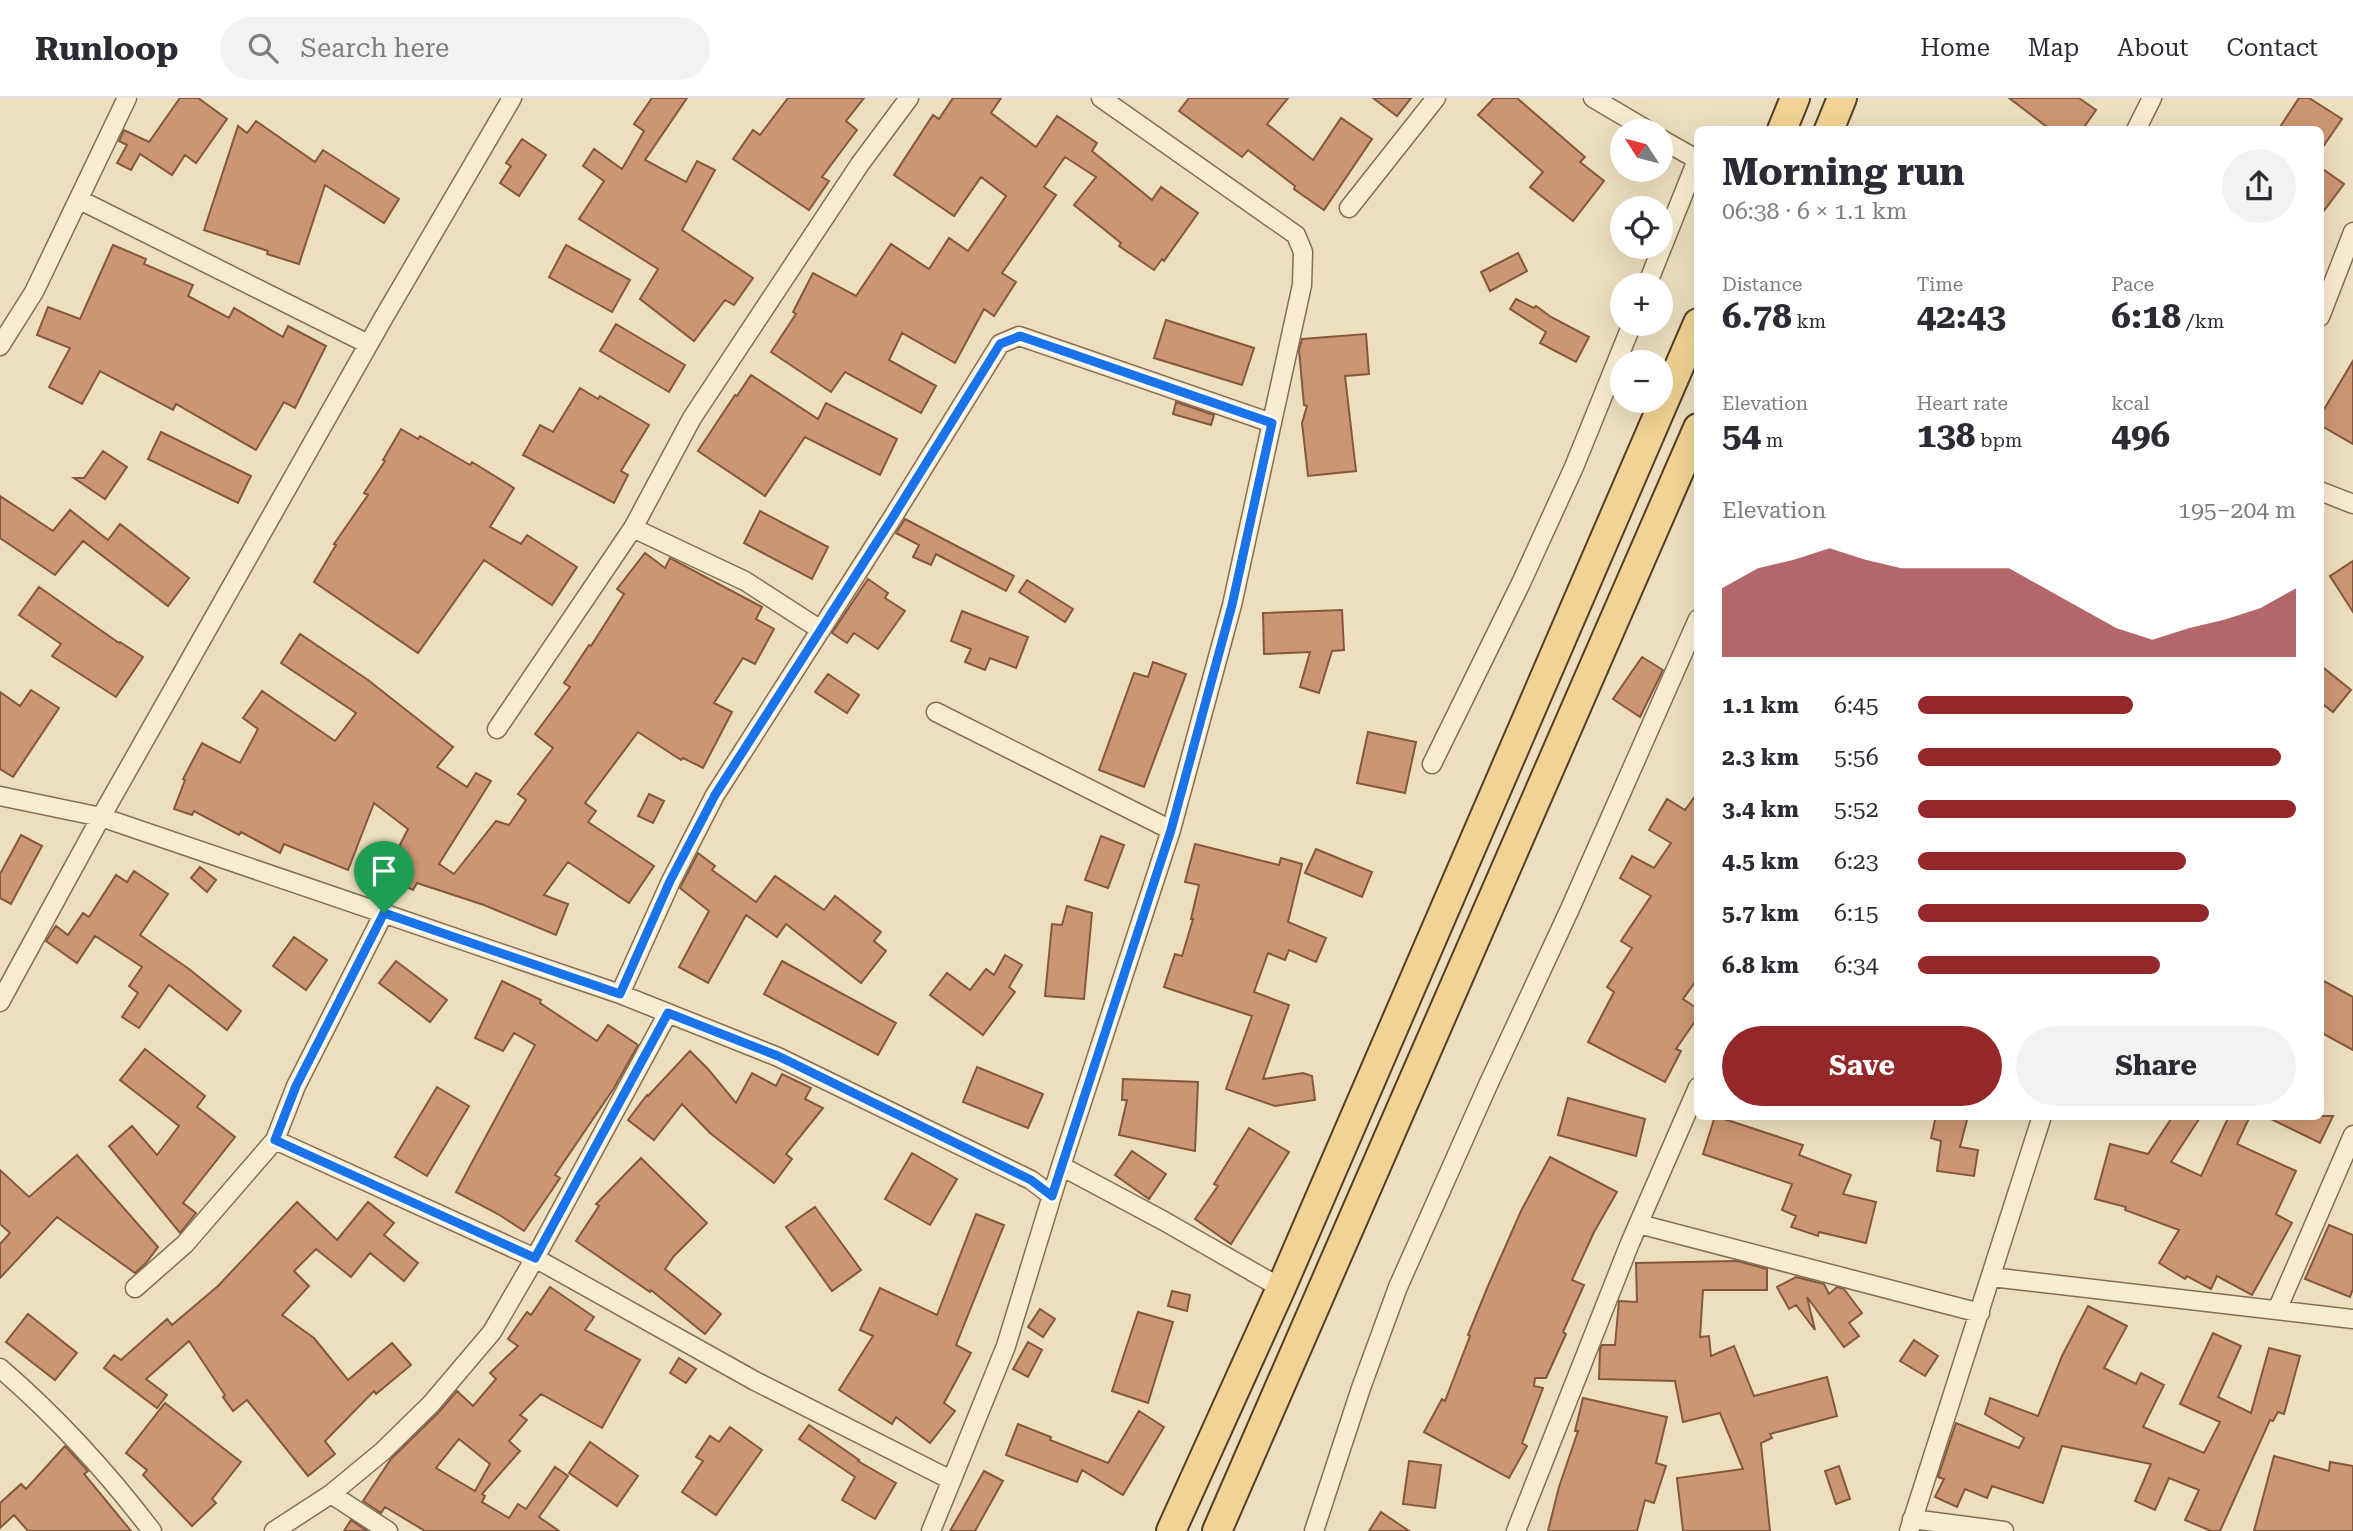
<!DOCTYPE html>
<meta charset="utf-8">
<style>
body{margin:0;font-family:"Roboto Serif",serif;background:#f2f2f3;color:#2b2b33;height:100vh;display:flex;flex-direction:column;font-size:26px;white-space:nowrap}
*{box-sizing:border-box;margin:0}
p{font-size:23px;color:#7c7c81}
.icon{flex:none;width:38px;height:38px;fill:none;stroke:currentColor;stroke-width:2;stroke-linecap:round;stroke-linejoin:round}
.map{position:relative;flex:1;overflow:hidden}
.sheet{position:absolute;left:1694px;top:28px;width:630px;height:994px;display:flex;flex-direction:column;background:#fff;border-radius:10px;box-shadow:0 7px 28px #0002}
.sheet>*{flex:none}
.needle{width:46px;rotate:306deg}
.tools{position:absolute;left:1610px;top:21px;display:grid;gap:14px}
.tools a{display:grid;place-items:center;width:63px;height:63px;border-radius:50%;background:#fff;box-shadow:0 7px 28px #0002;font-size:35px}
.pin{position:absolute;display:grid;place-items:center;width:60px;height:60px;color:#fff;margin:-72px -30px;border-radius:50% 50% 50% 0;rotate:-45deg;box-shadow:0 0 7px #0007}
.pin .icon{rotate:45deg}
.round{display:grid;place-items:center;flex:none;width:74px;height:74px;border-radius:37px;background:#f2f2f3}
.head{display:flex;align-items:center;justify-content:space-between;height:119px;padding:0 28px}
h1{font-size:38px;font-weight:700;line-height:52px}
.metrics{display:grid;grid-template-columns:repeat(3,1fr);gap:10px;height:119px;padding:7px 28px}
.metrics div{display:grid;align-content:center}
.metrics b{font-size:35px;font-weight:700}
.metrics small{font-size:19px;font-weight:400}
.metrics p{font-size:19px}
.chart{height:196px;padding:14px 28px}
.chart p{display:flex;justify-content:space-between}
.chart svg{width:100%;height:126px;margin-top:7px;fill:#942729;opacity:.7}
.action{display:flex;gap:14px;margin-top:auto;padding:14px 28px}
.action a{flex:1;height:80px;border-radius:42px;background:#942729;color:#fff;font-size:28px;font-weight:700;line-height:80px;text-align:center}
.action a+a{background:#f2f2f3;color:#2b2b33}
ul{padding:0 28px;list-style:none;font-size:23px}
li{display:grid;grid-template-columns:112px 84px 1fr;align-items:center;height:52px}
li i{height:18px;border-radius:9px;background:#942729}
header{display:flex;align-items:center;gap:42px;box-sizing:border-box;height:98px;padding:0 35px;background:#fff;border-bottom:2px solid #e1e1e2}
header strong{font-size:33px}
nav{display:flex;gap:38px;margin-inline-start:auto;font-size:24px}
.search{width:490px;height:63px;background:#f2f2f3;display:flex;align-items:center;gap:18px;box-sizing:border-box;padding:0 24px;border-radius:38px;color:#7c7c81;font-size:26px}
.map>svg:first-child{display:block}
.building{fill:#cc9673;stroke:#84583c;stroke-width:2;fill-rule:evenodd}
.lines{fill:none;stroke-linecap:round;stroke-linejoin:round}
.street-casing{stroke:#856e56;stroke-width:21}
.primary-casing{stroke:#523d2b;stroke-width:32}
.street{stroke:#f8ecd0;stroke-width:18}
.primary{stroke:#f2d394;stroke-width:28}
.route-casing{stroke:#fff;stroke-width:14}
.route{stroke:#1a73e8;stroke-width:9}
</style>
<header>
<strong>Runloop</strong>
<div class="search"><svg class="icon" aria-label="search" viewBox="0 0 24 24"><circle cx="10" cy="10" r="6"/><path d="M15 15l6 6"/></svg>Search here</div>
<nav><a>Home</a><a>Map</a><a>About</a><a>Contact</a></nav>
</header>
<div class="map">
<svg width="2353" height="1433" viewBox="0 0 2353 1433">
<rect width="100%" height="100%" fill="#eddebd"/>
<path class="building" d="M180 0H198L227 21 196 65 185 57 172 77 140 56 131 72 117 65 127 47 119 43 124 32 149 44Z
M652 0H687L645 62 686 84 697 63 715 72 682 132 753 180 734 207 725 202 694 243 640 201 658 171 579 121 604 83 583 68 594 51 622 71 644 33 634 26Z
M788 0H864L846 23 857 32 822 79 829 83 809 112 733 61 753 32 760 37Z
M953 0H1001L991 15 1036 49 1057 18 1097 45 1092 53 1152 102 1161 89 1198 115 1164 163 1162 161 1154 172 1119 148 1121 145 1074 107 1096 79 1065 59 1044 89 1056 97 1002 175 1016 184 994 218 984 211 955 265 902 235 889 262 936 288 921 315 845 274 831 294 771 254 796 216 793 214 813 175 856 198 891 146 929 171 949 140 968 153 1006 98 981 79 954 118 894 77 933 17 939 21Z
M1189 0H1288L1267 26 1313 62 1341 20 1372 41 1324 112 1294 91 1295 88 1248 52 1242 59 1179 13Z
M1373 0H1411L1397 18Z
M1494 0H1517L1585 59 1580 64 1604 83 1573 123 1530 89 1543 74 1478 17Z
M2009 0H2079L2096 12 2082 32H2051Z
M2299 0H2309L2342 21 2320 53V32H2278Z
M256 23 315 64 323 52 399 101 384 125 325 87 299 166 267 156 268 153 204 132 238 28 247 35Z
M522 41 546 57 519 98 500 85 511 68 506 65Z
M2320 69 2344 86 2320 118Z
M113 147 146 161 144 166 193 187 188 198 229 220 234 210 283 239 288 228 326 248 295 310 284 304 256 352 176 306 173 312 100 273 82 306 49 289 70 250 37 237 48 209 80 221Z
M566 147 630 182 612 214 549 179Z
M1518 155 1527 173 1490 193 1481 174Z
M1516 201 1534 210 1536 208 1551 219 1589 239 1576 264 1540 245 1546 234 1510 211Z
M1166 222 1254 250 1242 287 1154 260Z
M616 226 685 267 669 294 600 253Z
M1366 236 1369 276 1345 278 1356 373 1308 378 1302 325 1307 308 1304 307 1299 252 1302 241Z
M2353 263V346L2320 327V318Z
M751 277 818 321 826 305 897 341 880 377 805 339 765 398 698 353 735 297 737 298Z
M580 290 598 301 600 298 649 327 621 373 628 377 614 405 523 357 540 327 553 334Z
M1176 304 1214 317 1211 327 1173 316Z
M401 331 418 341 420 338 470 367 472 364 514 390 490 429 521 446 527 437 577 469 552 507 484 462 418 555 314 484 336 447 334 446 368 397 364 395 385 363 383 362Z
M161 334 251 378 238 405 148 361Z
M103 353 127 369 105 401 74 380H84Z
M0 398 53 433 70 412 108 442 120 426 189 480 168 508 83 443 55 477 0 440Z
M760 413 828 449 812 481 744 445Z
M905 421 1014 478 1006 493 936 456 931 467 913 459 919 447 896 435Z
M645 455 665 470 670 460 762 509 756 521 774 531 755 566 743 560 714 605 732 614 703 670 683 660 681 662 638 634 585 705 596 713 588 724 654 768 629 805 568 764 544 797 568 806 556 837 484 807 417 785 413 792 384 778 408 731 374 705 348 772 284 746 280 755 241 734 239 737 194 713 192 717 174 711 185 682 183 681 202 645 240 665 258 631 243 620 262 593 335 643 356 615 281 565 300 536 368 582 453 649 437 669 467 689 476 675 491 683 439 766 454 776 496 723 509 727 526 702 518 696 553 650 535 636 570 589 564 585 589 547 591 548 624 496 617 491Z
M2353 463V514L2330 478Z
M868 481 888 495 885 500 905 513 878 551 854 535 847 545 832 535Z
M1027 482 1073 511 1065 524 1019 494Z
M39 489 119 545 120 544 143 559 116 599 52 558 61 546 19 517Z
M1342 512 1344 552 1332 553 1319 595 1300 589 1310 554 1264 556 1263 515Z
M962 513 1028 539 1016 570 990 560 985 572 965 564 971 551 951 543Z
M1642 559 1663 572 1640 619 1613 601Z
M1153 564 1186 576 1144 689 1099 672 1134 575 1148 579Z
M2320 567 2351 592 2333 614 2320 604Z
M828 576 859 597 847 615 815 594Z
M31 592 59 610 13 679 0 671V594L20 608Z
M1368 634 1416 644 1405 695 1357 685Z
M1698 694V880L1683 901 1698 911V919L1676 951 1681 953 1665 984 1588 944 1614 894 1607 889 1632 850 1621 843 1651 798 1620 780 1632 758 1654 770 1671 745 1649 732 1667 701 1685 712Z
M649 696 664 703 653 725 638 718Z
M21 737 42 748 11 806 0 800V776Z
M1101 738 1124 747 1108 790 1085 782Z
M1195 746 1279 767 1281 760 1302 766 1288 824 1326 840 1316 864 1289 852 1285 862 1268 855 1254 894 1289 907 1263 981 1303 975 1312 978 1315 1002 1275 1008 1226 991 1252 918 1164 889 1175 856 1182 858 1193 821H1191L1199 787 1185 784Z
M1316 751 1372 774 1362 799 1305 775Z
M698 755 715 768 712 772 756 804 775 778 824 812 835 798 881 834 874 843 886 853 861 885 786 826 777 839 746 817 708 885 679 869 709 813 680 790Z
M200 769 216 782 207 794 191 780Z
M134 773 168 796 140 837 189 871 241 913 227 932 169 887 139 930 122 919 138 895 129 888 142 869 95 838 77 865 46 843 56 828 68 837 83 815 89 819 116 777 127 784Z
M1067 808 1092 815 1084 901 1045 898 1052 826 1062 827Z
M294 839 327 862 306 892 273 868Z
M1005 857 1022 867 1009 889 1015 894 983 937 930 897 947 875 970 892 986 871 994 877Z
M396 863 447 902 430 924 379 885Z
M782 863 896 925 878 957 764 896Z
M2320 881 2353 899V952L2320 934Z
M502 883 541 902 540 905 597 943 608 927 638 947 614 990 555 1077 560 1080 524 1133 498 1116 456 1094 535 947 514 935 503 953 475 940Z
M145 951 205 998 197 1009 235 1039 183 1105 196 1115 180 1135 109 1048 132 1028 157 1057 179 1028 120 982Z
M690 953 708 971 736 1005 752 975 776 988 782 976 811 990 805 1001 823 1010 786 1056 792 1061 774 1085 710 1035 682 1006 654 1042 628 1022 647 997 648 998Z
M977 969 1043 996 1028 1030 963 1004Z
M1123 981 1198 984 1195 1053 1119 1037 1127 1002H1122Z
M437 989 469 1008 427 1078 395 1059Z
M1568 1000 1645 1021 1636 1058 1558 1037Z
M1715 1018 1803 1047 1799 1057 1851 1077 1843 1096 1876 1104 1866 1145 1819 1134 1818 1138 1791 1129 1796 1118 1782 1112 1792 1086 1703 1056Z
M1936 1018H1968L1960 1049 1978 1052 1974 1078 1937 1073 1941 1043 1931 1040Z
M2173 1018H2201L2171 1064 2201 1078 2229 1018H2250L2237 1046 2296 1073 2276 1116 2292 1125 2252 1197 2217 1178 2211 1191 2187 1178 2185 1181 2159 1165 2179 1132 2125 1112 2126 1109 2095 1101 2110 1046 2148 1056Z
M2265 1018H2333L2320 1045Z
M1249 1030 1289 1054 1231 1146 1195 1121 1218 1088 1214 1086Z
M1132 1053 1166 1076 1149 1101 1115 1077Z
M912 1055 957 1081 930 1127 885 1101Z
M77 1057 158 1149 146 1165 135 1175 57 1119 0 1180V1146L10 1135 0 1126V1072L29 1099Z
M1550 1059 1617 1094 1594 1134 1572 1182 1584 1187 1563 1234 1566 1236 1546 1280H1535L1534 1288 1543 1290 1522 1345 1527 1348 1509 1380 1424 1334 1442 1301 1445 1303 1470 1238 1468 1237 1488 1188 1521 1113Z
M641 1060 707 1125 674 1158 665 1171 721 1216 705 1236 651 1192 650 1194 576 1143 599 1108 596 1106Z
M297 1104 337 1142 368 1104 394 1125 384 1137 418 1165 404 1183 370 1155 351 1179 316 1151 294 1173 309 1188 282 1217 314 1240 348 1282 392 1245 411 1267 376 1296 374 1293 325 1343 335 1356 308 1378 247 1302 233 1313 223 1299 225 1297 189 1243 146 1281 167 1297 157 1310 104 1270 114 1257 121 1262 167 1221 172 1227 218 1188Z
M815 1109 861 1172 832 1193 786 1129Z
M976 1116 1004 1127 956 1247 971 1255 944 1305 955 1313 930 1345 896 1319 892 1326 839 1292 873 1238 860 1232 880 1190 937 1217Z
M2329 1127 2353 1137V1191L2350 1199 2305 1181Z
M1737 1163 1767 1171V1192H1703L1700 1239 1709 1238 1711 1258 1734 1248 1754 1298 1827 1279 1837 1318 1770 1336 1772 1340 1761 1345 1770 1433H1683L1677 1380 1743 1371 1720 1315 1683 1324 1675 1283 1599 1281 1600 1251 1602 1247H1615L1619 1203 1637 1204 1636 1165Z
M1796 1179 1824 1186 1829 1196 1837 1189 1844 1191 1862 1215 1849 1225 1859 1238 1844 1249 1807 1199 1815 1232 1796 1207 1789 1211 1777 1189Z
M550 1189 594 1219 585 1232 640 1262 602 1330 541 1296 520 1317 527 1322 509 1343 520 1353 482 1396 485 1398 482 1404 509 1420 518 1406 526 1411 555 1369 568 1378 539 1419 559 1433H425L385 1409 381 1415 363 1403 391 1361 439 1314 457 1293 473 1308 496 1281 490 1275 518 1248 508 1241 527 1214 531 1217ZM459 1341 490 1366 475 1393 436 1370Z
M1172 1193 1190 1197 1187 1213 1168 1208Z
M2088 1208 2127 1228 2104 1270 2136 1286 2141 1275 2164 1287 2143 1329 2204 1355 2220 1324 2180 1306 2213 1235 2241 1248 2218 1299 2251 1315 2269 1250 2300 1258 2284 1316 2278 1314 2273 1323 2270 1322 2220 1433H2211L2185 1422 2199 1392 2169 1380 2155 1412 2135 1403 2151 1366 2062 1348 2043 1405 1992 1388 1987 1400 1965 1391 1957 1409 1935 1399 1944 1381 1938 1379 1956 1325 2019 1350 2024 1340 1985 1316 1990 1300 2038 1318 2062 1258Z
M1040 1211 1055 1221 1043 1239 1028 1229Z
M1138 1214 1173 1224 1148 1305 1112 1293Z
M28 1216 77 1255 55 1282 6 1244Z
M1914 1242 1938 1258 1925 1278 1900 1263Z
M1028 1244 1042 1252 1028 1279 1013 1271Z
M679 1260 696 1271 686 1285 670 1275Z
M1583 1300 1667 1319 1656 1365 1666 1368 1654 1405 1645 1402 1637 1433H1548L1559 1389 1578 1333H1575Z
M165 1305 241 1364 212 1401 216 1405 192 1428 143 1377 147 1372 126 1355Z
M1139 1313 1164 1329 1123 1397 1082 1372 1077 1384 1006 1357 1018 1326 1051 1339 1050 1342 1108 1365Z
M809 1327 859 1362 858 1363 896 1385 875 1421 842 1402 855 1379 799 1341Z
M730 1329 762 1352 716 1417 682 1394 703 1363 696 1359 710 1338 719 1344Z
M590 1344 638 1378 617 1408 569 1375Z
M65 1348 88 1373 84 1376 131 1433H28L14 1417 0 1430V1405L21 1386 26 1391Z
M2274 1358 2329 1373 2330 1364 2353 1368V1433H2254Z
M1409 1363 1441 1367 1435 1410 1403 1406Z
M1839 1368 1850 1401 1836 1406 1825 1373Z
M984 1373 1003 1383 975 1433H950Z
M1381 1414 1409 1433H1369Z
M351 1422 367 1433H344Z"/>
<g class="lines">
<g class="street-casing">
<path id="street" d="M1593 0 1649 33
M2136 32 2152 0
M1661 41 1698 62
M80 102 368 246
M1349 110 1436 0
M1647 187 1697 62
M2320 219 2353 134
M0 248 34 194 127 0
M2320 393 2353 406
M633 430 745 483 821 532
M936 614 1171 732
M497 631 633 430 692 320 860 66 909 0
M1432 666 1521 485 1574 369 1632 226
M0 698 101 719 384 219 512 0
M620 896 671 783 715 697 891 422 1000 246 1019 238 1272 325
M0 904 101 719 620 896 778 959 1031 1082 1052 1098
M275 1042 535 1160 755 1283 951 1382
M1061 1068 1164 1123 1281 1190
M1639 1126 1980 1215
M1991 1179 2353 1221
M135 1190 185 1146 275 1042 296 988 384 815
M2277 1212 2353 1037
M0 1270C57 1319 107 1374 152 1433
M331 1396 388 1433
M1912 1421 2004 1433
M274 1433 331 1396 383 1353 431 1306 492 1234 535 1160 668 915
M931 1433 1006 1248 1061 1068 1171 732 1232 507 1302 187 1303 154 1296 137 1101 0
M1314 1433 1361 1290 1398 1189 1488 987 1569 813 1698 521
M1516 1433 1630 1145 1698 989
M1909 1433 2042 1018"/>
</g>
<g class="primary-casing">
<path id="primary" d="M1782 32 1795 0
M1829 32 1842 0
M1171 1433 1281 1190 1698 225
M1217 1433 1698 330"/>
</g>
<use href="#street" class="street"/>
<use href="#primary" class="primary"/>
</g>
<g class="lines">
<g class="route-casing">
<path id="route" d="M1020 238 1272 325 1232 507 1171 732 1052 1098 1031 1082 778 958 668 915 535 1160 275 1042 296 988 384 815 620 896 670 783 715 697 891 422 1000 246Z"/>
</g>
<use href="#route" class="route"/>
</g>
</svg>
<div class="tools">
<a><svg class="needle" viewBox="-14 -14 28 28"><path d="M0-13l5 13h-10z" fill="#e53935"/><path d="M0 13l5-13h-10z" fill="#7c7c81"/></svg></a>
<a><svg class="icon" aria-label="locate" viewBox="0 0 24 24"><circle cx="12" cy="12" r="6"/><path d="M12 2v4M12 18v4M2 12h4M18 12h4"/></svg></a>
<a>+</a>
<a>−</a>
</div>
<div class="pin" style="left:384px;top:815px;background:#1e9e55"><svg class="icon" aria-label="arrive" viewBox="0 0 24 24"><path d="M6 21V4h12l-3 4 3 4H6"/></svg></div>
<section class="sheet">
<div class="head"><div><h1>Morning run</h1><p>06:38 · 6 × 1.1 km</p></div><a class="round"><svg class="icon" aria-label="share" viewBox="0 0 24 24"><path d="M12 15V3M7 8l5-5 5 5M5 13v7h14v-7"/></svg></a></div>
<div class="metrics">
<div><p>Distance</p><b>6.78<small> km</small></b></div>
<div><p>Time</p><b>42:43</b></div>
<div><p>Pace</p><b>6:18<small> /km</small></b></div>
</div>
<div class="metrics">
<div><p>Elevation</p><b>54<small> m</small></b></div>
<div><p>Heart rate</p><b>138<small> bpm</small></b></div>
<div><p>kcal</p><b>496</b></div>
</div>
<div class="chart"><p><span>Elevation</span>195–204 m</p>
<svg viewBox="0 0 160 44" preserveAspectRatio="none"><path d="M0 44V20L10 13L20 10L30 6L40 10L50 13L60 13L70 13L80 13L90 20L100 27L110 34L120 38L130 34L140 31L150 27L160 20V44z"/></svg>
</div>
<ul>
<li><b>1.1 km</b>6:45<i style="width:57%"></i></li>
<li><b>2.3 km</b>5:56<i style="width:96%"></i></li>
<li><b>3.4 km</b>5:52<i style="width:100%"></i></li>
<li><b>4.5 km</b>6:23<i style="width:71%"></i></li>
<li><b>5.7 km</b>6:15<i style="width:77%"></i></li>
<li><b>6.8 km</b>6:34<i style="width:64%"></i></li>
</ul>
<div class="action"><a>Save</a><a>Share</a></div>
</section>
</div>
